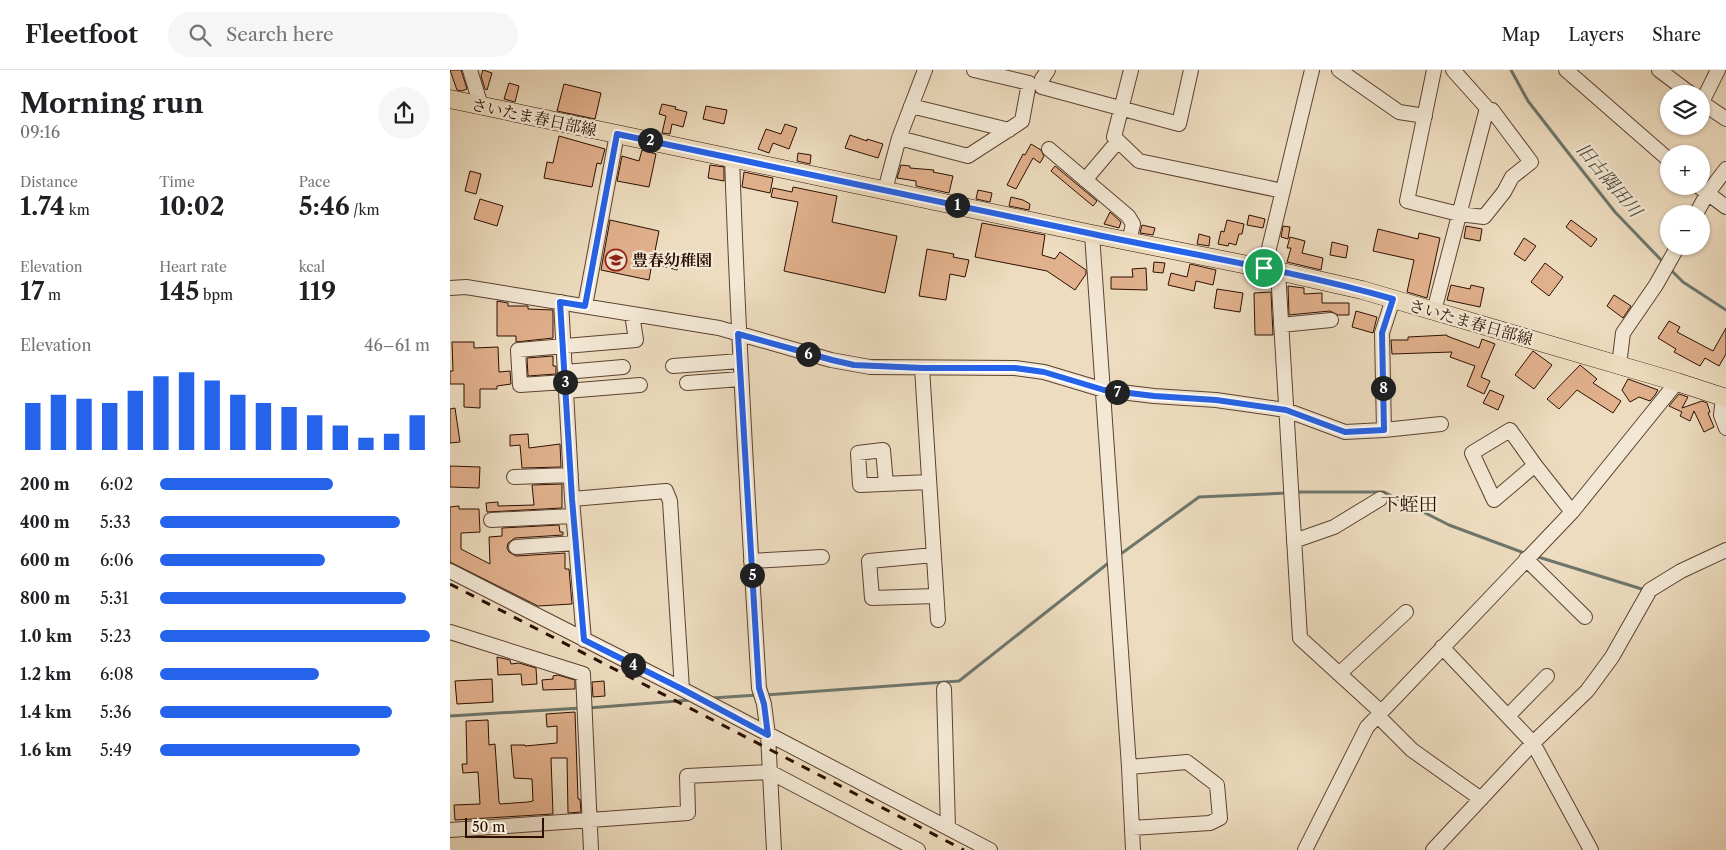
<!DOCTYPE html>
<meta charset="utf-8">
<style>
body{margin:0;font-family:"Libre Caslon Text","Noto Serif JP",serif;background:#f6f6f6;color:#202124;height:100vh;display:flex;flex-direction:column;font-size:19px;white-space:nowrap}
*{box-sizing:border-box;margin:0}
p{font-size:16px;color:#757577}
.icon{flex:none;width:28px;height:28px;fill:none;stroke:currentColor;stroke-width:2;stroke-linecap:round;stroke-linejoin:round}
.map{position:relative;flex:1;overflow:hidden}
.drawer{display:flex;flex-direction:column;background:#fff;width:450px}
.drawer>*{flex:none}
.fabs{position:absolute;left:1210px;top:15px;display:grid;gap:10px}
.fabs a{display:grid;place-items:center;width:50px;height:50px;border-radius:50%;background:#fff;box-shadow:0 1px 4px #0004;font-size:25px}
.scale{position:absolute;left:15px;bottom:12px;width:79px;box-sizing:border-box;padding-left:5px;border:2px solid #2c0f00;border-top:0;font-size:14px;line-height:18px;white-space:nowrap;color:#2c0f00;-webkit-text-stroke:4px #f3e8d5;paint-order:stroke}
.pin{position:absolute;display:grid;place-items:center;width:42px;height:42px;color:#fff;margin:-21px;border:2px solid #fff;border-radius:50%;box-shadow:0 1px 5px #0007}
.km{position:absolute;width:25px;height:25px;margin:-12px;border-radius:50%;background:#222;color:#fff;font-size:14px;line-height:25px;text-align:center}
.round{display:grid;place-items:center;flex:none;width:52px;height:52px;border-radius:26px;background:#f6f6f6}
.headline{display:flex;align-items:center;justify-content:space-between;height:85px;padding:0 20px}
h1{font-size:28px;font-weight:700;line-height:38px}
.metrics{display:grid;grid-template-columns:repeat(3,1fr);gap:8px;height:85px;padding:5px 20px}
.metrics div{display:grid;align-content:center}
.metrics b{font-size:25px;font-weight:700}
.metrics small{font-size:14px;font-weight:400}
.metrics p{font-size:14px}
.chart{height:140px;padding:10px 20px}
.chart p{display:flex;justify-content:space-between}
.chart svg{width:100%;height:90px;margin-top:5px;stroke:#2563eb;stroke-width:6}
ul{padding:0 20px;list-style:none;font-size:16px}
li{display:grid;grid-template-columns:80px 60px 1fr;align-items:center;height:38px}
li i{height:12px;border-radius:6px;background:#2563eb}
header{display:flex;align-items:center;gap:30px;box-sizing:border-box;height:70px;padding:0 25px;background:#fff;border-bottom:1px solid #e0e0e0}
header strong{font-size:24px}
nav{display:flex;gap:28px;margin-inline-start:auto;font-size:18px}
.search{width:350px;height:45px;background:#f6f6f6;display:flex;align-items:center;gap:12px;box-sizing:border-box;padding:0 18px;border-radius:28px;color:#757577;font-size:19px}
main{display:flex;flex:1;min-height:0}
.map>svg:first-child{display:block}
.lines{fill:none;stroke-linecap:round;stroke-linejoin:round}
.stream{stroke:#6d766c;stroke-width:3}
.building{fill:#e1b08c;stroke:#2c0f00}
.minor-casing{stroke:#5c4230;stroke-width:16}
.major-casing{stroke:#2c0f00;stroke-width:19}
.minor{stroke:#f3e8d5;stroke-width:14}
.major{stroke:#eddcbf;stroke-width:18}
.rail{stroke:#2c0f00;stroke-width:3;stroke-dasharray:9 9;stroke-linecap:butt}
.route-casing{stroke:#fff;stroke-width:10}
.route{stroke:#2563eb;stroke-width:6}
.labels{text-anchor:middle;stroke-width:4.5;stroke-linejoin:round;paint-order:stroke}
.street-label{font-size:16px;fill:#2c0f00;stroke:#f3e8d5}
.poi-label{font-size:16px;font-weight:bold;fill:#2c0f00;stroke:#f3e8d5;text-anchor:start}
.water-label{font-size:18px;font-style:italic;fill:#524b3f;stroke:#f3e8d5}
.quarter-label{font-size:19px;fill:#2c0f00;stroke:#f3e8d5}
</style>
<header>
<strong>Fleetfoot</strong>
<div class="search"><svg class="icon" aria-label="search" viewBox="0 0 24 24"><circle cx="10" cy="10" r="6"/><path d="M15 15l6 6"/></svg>Search here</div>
<nav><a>Map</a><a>Layers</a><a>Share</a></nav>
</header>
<main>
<section class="drawer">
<div class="headline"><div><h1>Morning run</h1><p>09:16</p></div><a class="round"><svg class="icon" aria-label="share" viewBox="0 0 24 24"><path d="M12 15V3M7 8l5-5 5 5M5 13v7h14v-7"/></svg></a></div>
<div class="metrics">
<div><p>Distance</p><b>1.74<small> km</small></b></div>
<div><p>Time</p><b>10:02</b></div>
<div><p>Pace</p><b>5:46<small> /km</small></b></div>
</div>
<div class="metrics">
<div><p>Elevation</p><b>17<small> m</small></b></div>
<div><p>Heart rate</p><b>145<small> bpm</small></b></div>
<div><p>kcal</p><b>119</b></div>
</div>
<div class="chart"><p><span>Elevation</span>46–61 m</p>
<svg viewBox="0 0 160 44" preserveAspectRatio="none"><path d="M5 44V21M15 44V17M25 44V19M35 44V21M45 44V15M55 44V8M65 44V6M75 44V10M85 44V17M95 44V21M105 44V23M115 44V27M125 44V32M135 44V38M145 44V36M155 44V27"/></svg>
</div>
<ul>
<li><b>200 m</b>6:02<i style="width:64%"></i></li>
<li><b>400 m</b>5:33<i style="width:89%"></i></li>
<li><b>600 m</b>6:06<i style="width:61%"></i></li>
<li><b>800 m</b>5:31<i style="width:91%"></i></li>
<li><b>1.0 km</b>5:23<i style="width:100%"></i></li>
<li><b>1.2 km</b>6:08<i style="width:59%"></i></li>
<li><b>1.4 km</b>5:36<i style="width:86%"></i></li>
<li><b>1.6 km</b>5:49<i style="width:74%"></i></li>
</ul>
</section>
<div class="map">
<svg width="1276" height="780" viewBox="0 0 1276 780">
<rect width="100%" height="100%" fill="#eddcbf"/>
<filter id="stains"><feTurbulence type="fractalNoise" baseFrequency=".004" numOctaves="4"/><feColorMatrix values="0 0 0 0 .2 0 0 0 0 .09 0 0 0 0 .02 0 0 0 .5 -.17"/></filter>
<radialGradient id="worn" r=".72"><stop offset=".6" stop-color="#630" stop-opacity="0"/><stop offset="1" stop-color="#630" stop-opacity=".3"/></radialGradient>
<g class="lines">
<path class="stream" d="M1061 0 1078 31 1116 80 1165 142 1214 193
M1220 199 1233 212 1276 240
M844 422H934L999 455 1077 484
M668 486 749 427 838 423
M1085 486 1195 520
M315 625 509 611 661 491
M262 628 308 625
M138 638 241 630
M0 646 131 638"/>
</g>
<path class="building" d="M0 0H11L17 19 12 21 7 20Z
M33 0 42 3 37 20 35 19 31 6Z
M59 13 69 16 65 32 54 29Z
M114 14 151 23 145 49 107 41Z
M212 34 226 37 225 39 237 42 233 57 222 54 220 64 212 63 216 46 209 44Z
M256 36 277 40 274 54 253 49Z
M335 54 347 58 339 79 323 73 319 83 308 79 316 59 331 64Z
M400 65 417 71V69L433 74 428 88 395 78Z
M109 66 155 79 151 94 147 93 142 117 94 108 97 92 103 93Z
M581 74 591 80 594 86 590 93 583 88 566 119 557 115 573 84 575 85Z
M192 80 206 84 199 117 167 111 172 86 189 91Z
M348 83 361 85 360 94 347 91Z
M260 95 274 97V111L258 108Z
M451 95 460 96V98L484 100 483 102 503 106 499 123 466 116V111L447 108Z
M605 96 647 131 643 136 601 101Z
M20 101 31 104 26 124 15 121Z
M294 102 323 108 320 123 292 117Z
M343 117 387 126 382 152 447 166 435 223 334 201 348 132 321 127 323 118 342 122Z
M528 120 542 123 540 132 526 129Z
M561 127 573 130 580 134 579 140 559 136Z
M30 129 53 136 47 156 24 149Z
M660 142 671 152 669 158 654 154Z
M799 145 815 149 813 158 797 155Z
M160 150 209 161 205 181 230 188 227 200 202 193 199 210 151 200Z
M777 150 794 154 792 164H789L786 175 779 173 778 176 768 174 771 161 774 162Z
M1121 150 1147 169 1141 177 1116 157Z
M532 153 595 165 592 185 605 189 610 182 636 200V204L625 220 597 201 525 187Z
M692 155 705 158 703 165 690 163Z
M833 156 840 157 838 169 831 167Z
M1016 156 1032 159 1030 171 1014 168Z
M928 159 968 169 969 163 990 168 977 228 957 222 964 190 923 181Z
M749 164 760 167 759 176 747 174Z
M840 167 855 171 852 183 873 188 871 200 837 192 841 178H837Z
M1074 168 1086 176 1075 191 1064 184Z
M882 172 898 176 896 188 880 185Z
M477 179 504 184 503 187 519 190 515 207 500 204 496 230 469 226Z
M704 192 715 193 713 203 703 202Z
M1095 193 1113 207 1099 226 1081 212Z
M740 194 766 200 763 215 746 211 744 221 718 215 721 203 737 207Z
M696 198 697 220 661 219V207H683L682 199Z
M1001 215 1020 219 1021 215 1034 218 1030 237 997 230Z
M838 216 854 218V224L872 223V233H899V245H888L880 241 839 245Z
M767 219 793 223 790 242 764 238Z
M821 222 823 265H805L804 223Z
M1164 225 1181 236 1173 248 1157 236Z
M47 231 58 233V236H78V239L103 240V268L66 272V266H47Z
M906 241 927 247 923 263 902 257Z
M1219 251 1230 257 1227 262 1263 281 1276 258V284L1269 296 1255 288 1250 296 1224 282 1226 279 1208 268Z
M997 265V266L1029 278 1032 269 1045 274 1031 307 1040 311 1034 324 1017 316 1025 296 1000 287 1002 282 942 284 941 270H958V267Z
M2 272H24V278L48 277 49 302 60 301 61 314 47 316V319H30V338L14 337V314H0V301H3Z
M1083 281 1102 295 1084 319 1065 305Z
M103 286V296H106V304L78 306 77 288Z
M1130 295 1147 309 1143 313 1171 331 1163 343 1127 320 1109 339 1097 329Z
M1178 309 1208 320 1205 325 1200 331 1189 327 1180 332 1172 320Z
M1040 320 1054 326 1048 340 1033 333Z
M1229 324 1238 327 1232 338 1252 331 1257 333 1260 342 1258 343 1264 357 1254 362 1244 341 1240 351 1230 346 1232 342 1219 336Z
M5 338 10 372 0 373V339Z
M78 364 79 378 110 374 111 397 72 398 70 375 60 376V365Z
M0 396 30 397 29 418 0 417Z
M112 414V438L37 442 36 433 48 432V436L84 435 82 415Z
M9 436V439H29L30 462 11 463V479L40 494 39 467 52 466V458L109 455 110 462H113V465L65 468 58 473 57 478 59 482 66 486 115 483V499H119L122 534 88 536 0 492V437Z
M47 587 60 590 61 594 69 593 86 598 87 614 72 615 71 604 48 605Z
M108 605 125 610V619L93 620 92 610 103 609V606Z
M42 609 43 632 7 634 5 611Z
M154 611 155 626 143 627 142 612Z
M125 642 128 729H130L131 742 118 743 117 688H101L103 744 5 750 4 735 30 734 28 702 13 703 12 694H17L16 651 38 650 39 675 45 674 49 732 50 734 78 732 83 731 82 709 64 708 61 675H75V676L107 673V656L97 657 96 644Z"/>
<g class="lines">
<g class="minor-casing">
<path id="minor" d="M20 0 31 36
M598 0 592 9V17L729 54 741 0
M681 0 664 67 689 91 833 121
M889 0 949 42 975 46
M984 0 957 131 1009 144 1034 147 1054 122 1062 107 1081 92 1042 40 1036 42
M1116 0 1219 90
M1209 0 1241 24
M1251 32 1276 49
M1252 32 1268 0
M461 36 559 60
M449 68 518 86 572 51 579 13 524 0
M599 79 678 146 683 154 679 172
M282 87C288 265 298 441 309 618L314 634 318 665 324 780
M635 110 668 71
M1248 116 1276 137
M435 120 449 68 475 0
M1246 144 1257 124 1276 99
M642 164 679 697 683 780
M814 199 862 0
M828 201 850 568 931 642
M0 218 16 217 269 258 381 290 420 297 565 298 594 302 654 320 704 326 766 330 836 340 895 362 934 360 991 354
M111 232 122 429 134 570
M135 236 167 64
M984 241 1037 38 1003 0
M831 255 881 250
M1169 295 1173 263 1206 215 1228 176
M223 296 290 291
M472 298 488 550
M115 302 173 297
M115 312 70 315 68 280 186 270 182 244
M237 313 291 309
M116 321 190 315
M1273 327 1271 345 1276 358
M934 360 932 263 943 229
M1085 395 1044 430 1022 383 1060 360 1085 395 1122 442
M64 407 121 405
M436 414 433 380 408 383 410 415 479 412
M122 429 216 421 220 431 232 619
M41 450 123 446
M844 471 884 457 930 429
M66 477 126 473
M484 485 419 491 422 528 486 526
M1076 489 1135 547
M301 491 372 487
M0 501 232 619 540 780
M0 562 133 604 141 780
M992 577 1083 673 1141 780
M889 604 956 542
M494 619 498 758
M927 645 962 680 1031 729
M1058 646 1097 606
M679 697 737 692 767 715 770 748 760 753 682 758
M0 760 238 743 237 706 320 702 468 780
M855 780 917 657 1122 442 1227 312
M983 780 1083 673 1137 621 1162 587 1200 520 1231 501 1276 480"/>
</g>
<g class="major-casing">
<path id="major" d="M0 29 642 164 828 201 912 220 1227 312 1276 328"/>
</g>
<use href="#minor" class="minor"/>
<use href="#major" class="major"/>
<path class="rail" d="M0 514 514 780"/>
</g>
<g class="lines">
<g class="route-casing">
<path id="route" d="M167 64C326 96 484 132 643 164 743 185 845 201 943 229L932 263 934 360 895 362 836 340 766 330 704 326 654 320 594 302 565 298H472L404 295 382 290 288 264 309 618 314 634 318 665 232 619 134 570 122 429 110 232 135 236Z"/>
</g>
<use href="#route" class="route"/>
</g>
<defs>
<g id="school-ring" transform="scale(1.125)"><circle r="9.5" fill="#f3e8d5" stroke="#8f2418" stroke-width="1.5"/><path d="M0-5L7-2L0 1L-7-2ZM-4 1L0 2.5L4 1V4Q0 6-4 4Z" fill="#8f2418"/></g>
</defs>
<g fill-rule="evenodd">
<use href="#school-ring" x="166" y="190"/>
</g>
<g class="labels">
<g class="street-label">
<text transform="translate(84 47) rotate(12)" y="6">さいたま春日部線</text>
<text transform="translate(1021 252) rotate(16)" y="6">さいたま春日部線</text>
</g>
<g class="poi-label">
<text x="182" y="196">豊春幼稚園</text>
</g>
<g class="water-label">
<text transform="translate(1159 110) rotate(50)" y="6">旧古隅田川</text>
</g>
<g class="quarter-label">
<text x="959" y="441">下蛭田</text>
</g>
</g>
<rect width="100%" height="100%" filter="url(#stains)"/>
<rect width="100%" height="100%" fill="url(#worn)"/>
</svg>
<div class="fabs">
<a><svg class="icon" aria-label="layers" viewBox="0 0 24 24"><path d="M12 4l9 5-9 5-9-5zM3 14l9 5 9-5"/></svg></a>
<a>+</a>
<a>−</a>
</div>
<div class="scale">50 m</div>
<div class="pin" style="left:814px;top:198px;background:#1e9e55"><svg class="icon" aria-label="arrive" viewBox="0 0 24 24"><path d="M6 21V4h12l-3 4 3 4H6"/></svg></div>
<b class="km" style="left:507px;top:135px">1</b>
<b class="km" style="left:200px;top:70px">2</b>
<b class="km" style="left:115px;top:312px">3</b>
<b class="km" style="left:183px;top:595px">4</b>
<b class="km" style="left:302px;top:505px">5</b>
<b class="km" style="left:358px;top:284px">6</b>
<b class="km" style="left:667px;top:322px">7</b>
<b class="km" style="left:933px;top:318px">8</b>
</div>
</main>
